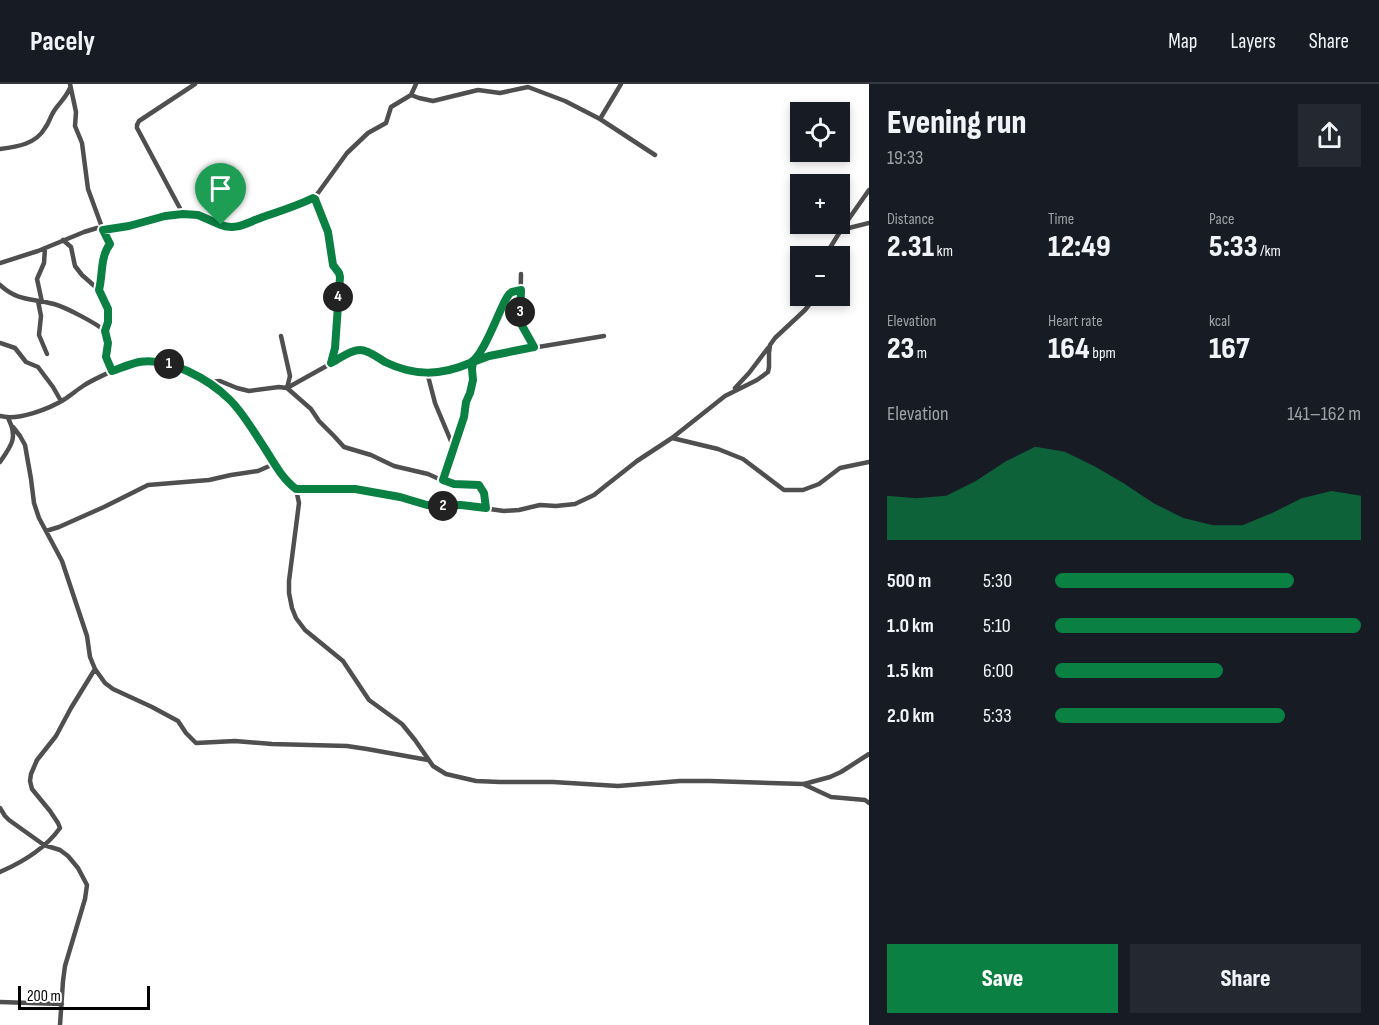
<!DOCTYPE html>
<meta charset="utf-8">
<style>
body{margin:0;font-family:"Sofia Sans Condensed",sans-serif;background:#242831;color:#f1f3f6;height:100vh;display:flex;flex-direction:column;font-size:22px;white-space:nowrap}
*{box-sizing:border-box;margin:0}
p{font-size:20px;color:#9ea1a6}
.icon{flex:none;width:33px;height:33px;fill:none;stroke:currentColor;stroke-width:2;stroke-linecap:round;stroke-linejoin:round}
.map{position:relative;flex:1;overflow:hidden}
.panel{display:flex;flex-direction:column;background:#171b24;width:510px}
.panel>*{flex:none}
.controls{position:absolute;left:790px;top:18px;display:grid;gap:12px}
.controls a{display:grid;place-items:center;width:60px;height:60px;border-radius:0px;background:#171b24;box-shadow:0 3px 9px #0003;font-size:30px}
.scale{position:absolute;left:18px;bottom:15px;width:132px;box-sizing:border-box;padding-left:6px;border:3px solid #000;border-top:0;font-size:16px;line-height:21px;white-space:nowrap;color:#000;-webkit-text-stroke:4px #fff;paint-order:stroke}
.pin{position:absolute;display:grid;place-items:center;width:51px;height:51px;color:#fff;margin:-62px -26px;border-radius:50% 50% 50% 0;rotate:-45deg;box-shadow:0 0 6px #0007}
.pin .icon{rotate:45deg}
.km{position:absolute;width:30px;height:30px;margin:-15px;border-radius:50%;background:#222;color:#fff;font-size:16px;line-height:30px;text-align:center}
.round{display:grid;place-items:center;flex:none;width:63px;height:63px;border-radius:0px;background:#242831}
.headline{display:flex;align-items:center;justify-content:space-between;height:102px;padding:0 18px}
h1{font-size:33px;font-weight:800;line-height:45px}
.stats{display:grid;grid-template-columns:repeat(3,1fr);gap:9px;height:102px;padding:6px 18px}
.stats div{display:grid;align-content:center}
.stats b{font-size:30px;font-weight:800}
.stats small{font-size:16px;font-weight:400}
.stats p{font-size:16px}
.chart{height:168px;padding:12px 18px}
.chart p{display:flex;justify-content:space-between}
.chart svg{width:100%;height:108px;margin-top:6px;fill:#0b8043;opacity:.7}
.primary-button{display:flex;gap:12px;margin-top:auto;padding:12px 18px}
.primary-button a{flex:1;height:69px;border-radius:0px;background:#0b8043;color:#fff;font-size:24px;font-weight:800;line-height:69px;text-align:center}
.primary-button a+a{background:#242831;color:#f1f3f6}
ul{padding:0 18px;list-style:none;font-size:20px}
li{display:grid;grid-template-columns:96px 72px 1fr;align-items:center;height:45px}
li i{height:15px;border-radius:8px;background:#0b8043}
header{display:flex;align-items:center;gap:36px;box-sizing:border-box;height:84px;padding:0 30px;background:#171b24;border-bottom:2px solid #363941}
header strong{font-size:28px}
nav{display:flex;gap:33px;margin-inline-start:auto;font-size:21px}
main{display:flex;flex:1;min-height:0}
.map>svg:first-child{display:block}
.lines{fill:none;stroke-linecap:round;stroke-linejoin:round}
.minor{stroke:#4f4f4f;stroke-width:4.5}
.route-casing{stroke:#fff;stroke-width:12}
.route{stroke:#0b8043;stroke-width:8}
</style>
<header>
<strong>Pacely</strong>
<nav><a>Map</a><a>Layers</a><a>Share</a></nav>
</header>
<main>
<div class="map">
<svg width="869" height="941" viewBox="0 0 869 941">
<rect width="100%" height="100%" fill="#fff"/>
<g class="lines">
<path class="minor" d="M70 0 76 28 75 42 82 59 88 105 103 146 109 157 110 160 105 169 102 195 99 206
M411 11 419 14 433 17 478 6 500 9 528 3 565 17 600 35 655 71
M600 35 621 0
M0 65C17 63 36 60 45 44 49 39 50 33 54 27 60 18 65 15 70 4
M313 114 329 148 333 181 338 189 340 193 335 264 331 279
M183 130 137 44V41L139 37 195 0
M841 146 869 139
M63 156 71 163 75 182 82 191 99 206 107 222 108 230 105 247 108 259 106 273 112 287
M825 172 841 146 869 106
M0 179 38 167 84 148 97 144 103 146 129 142 165 132 192 130 198 131 227 143 238 142 302 120 313 114 318 109 347 69 368 49 386 39 391 23 411 11 416 0
M521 190 520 239 534 263
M0 201C18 218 33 214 54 220 65 223 96 239 105 247
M38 217 41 232 39 251 47 270
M42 218 37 195 44 179 45 164
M281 252 290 292 287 304
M0 259 15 264 26 278 38 283 53 303 61 317
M427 288 435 319 453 362
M209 298 220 297 237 304 249 307 279 303 287 304 311 325 319 337 334 352 344 363 371 371 394 382 428 390 448 399 460 401H477L484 409 486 424
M287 304 348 270 360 266 371 270 403 286 415 288H438L508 268 604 252
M735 304 749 289 768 264
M0 332C18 337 49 325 65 315 71 311 77 306 83 302 92 296 102 292 112 287 140 275 158 274 186 287 193 291 200 294 206 297 234 313 251 343 268 369 276 382 284 396 296 405H355L400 413 427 421H461L504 427 519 426 540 421 556 422 575 420 594 411 604 403 637 377 672 354 725 312 757 296 768 288 769 283V269L770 261 775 254 805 226 812 217 814 212
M13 343 20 352 25 361 31 395 34 419 39 434 62 477 87 552 90 573 95 585 105 599 113 605 152 623 178 637 186 649 196 659 235 657 272 660 347 662 367 665 428 676
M672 354 718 365 743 375 784 406H803L819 400 840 384 869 378
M0 378C12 361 18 353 8 334
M443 396 464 333 466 318 470 309 472 300V285L473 277 488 253 502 221 508 211 512 208 521 206
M296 405 299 419 289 497V509L292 524 296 534 305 546 343 577 369 616 402 640 415 656 433 682 446 690 476 697 500 698H553L618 702 680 697H710L803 700 831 713 865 716 869 719
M46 447 59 443 104 423 148 401 209 396 231 391 258 387 274 380
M804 700 830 693 841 688 869 670
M0 724 5 732 9 736 44 761 60 766 68 772 78 784 87 801 85 815 65 882 63 897 60 941
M0 788C23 778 45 765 60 744L58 739 50 727 32 705 30 697 31 690 37 676 56 652 71 624 95 585
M0 918 62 920"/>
</g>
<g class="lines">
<g class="route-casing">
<path id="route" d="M221 141 198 131 183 130 165 132 129 142 103 146 110 160C100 173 103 191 99 206L108 225V238L105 247 108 259 106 273 112 287C121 284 130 280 139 278 169 273 209 295 230 316 242 328 251 343 260 357 271 373 280 393 296 405H355L400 413 427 421H461L486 424 484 409 479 401 454 400 443 396 464 333 466 318 470 309 473 296 472 285 473 278 489 272 534 263 520 238 521 206C520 206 512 208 512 208 509 209 508 212 506 215 498 229 483 273 470 279 440 292 414 292 385 278 378 274 369 266 360 266 350 266 339 275 331 279L335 264 340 193 339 189 333 181 328 148 315 115 313 114C297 122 280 127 263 133 248 138 237 147 221 141"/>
</g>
<use href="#route" class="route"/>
</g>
</svg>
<div class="controls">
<a><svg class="icon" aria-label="locate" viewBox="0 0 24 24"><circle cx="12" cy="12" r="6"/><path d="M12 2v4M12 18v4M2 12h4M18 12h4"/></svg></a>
<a>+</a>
<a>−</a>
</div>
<div class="scale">200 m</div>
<div class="pin" style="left:221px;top:141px;background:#1e9e55"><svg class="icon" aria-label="arrive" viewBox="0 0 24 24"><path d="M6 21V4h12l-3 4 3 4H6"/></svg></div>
<b class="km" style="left:169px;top:280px">1</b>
<b class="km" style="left:443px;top:422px">2</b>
<b class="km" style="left:520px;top:228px">3</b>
<b class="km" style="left:338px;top:213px">4</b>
</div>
<section class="panel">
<div class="headline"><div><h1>Evening run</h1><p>19:33</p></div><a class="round"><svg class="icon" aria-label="share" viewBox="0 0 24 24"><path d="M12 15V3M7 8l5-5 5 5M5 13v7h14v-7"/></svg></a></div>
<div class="stats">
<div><p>Distance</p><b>2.31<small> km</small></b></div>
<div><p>Time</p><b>12:49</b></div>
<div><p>Pace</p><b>5:33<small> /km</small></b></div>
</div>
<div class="stats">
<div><p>Elevation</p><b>23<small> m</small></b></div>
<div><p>Heart rate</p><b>164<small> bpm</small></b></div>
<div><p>kcal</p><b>167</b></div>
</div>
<div class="chart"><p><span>Elevation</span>141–162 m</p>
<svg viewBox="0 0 160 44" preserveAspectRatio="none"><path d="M0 44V26L10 27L20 26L30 20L40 12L50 6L60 8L70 14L80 21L90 29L100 35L110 38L120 38L130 33L140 27L150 24L160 26V44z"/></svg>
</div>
<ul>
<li><b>500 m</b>5:30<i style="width:78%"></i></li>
<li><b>1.0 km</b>5:10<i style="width:100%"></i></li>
<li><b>1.5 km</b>6:00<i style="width:55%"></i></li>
<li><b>2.0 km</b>5:33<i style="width:75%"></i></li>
</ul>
<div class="primary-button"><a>Save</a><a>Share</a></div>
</section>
</main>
